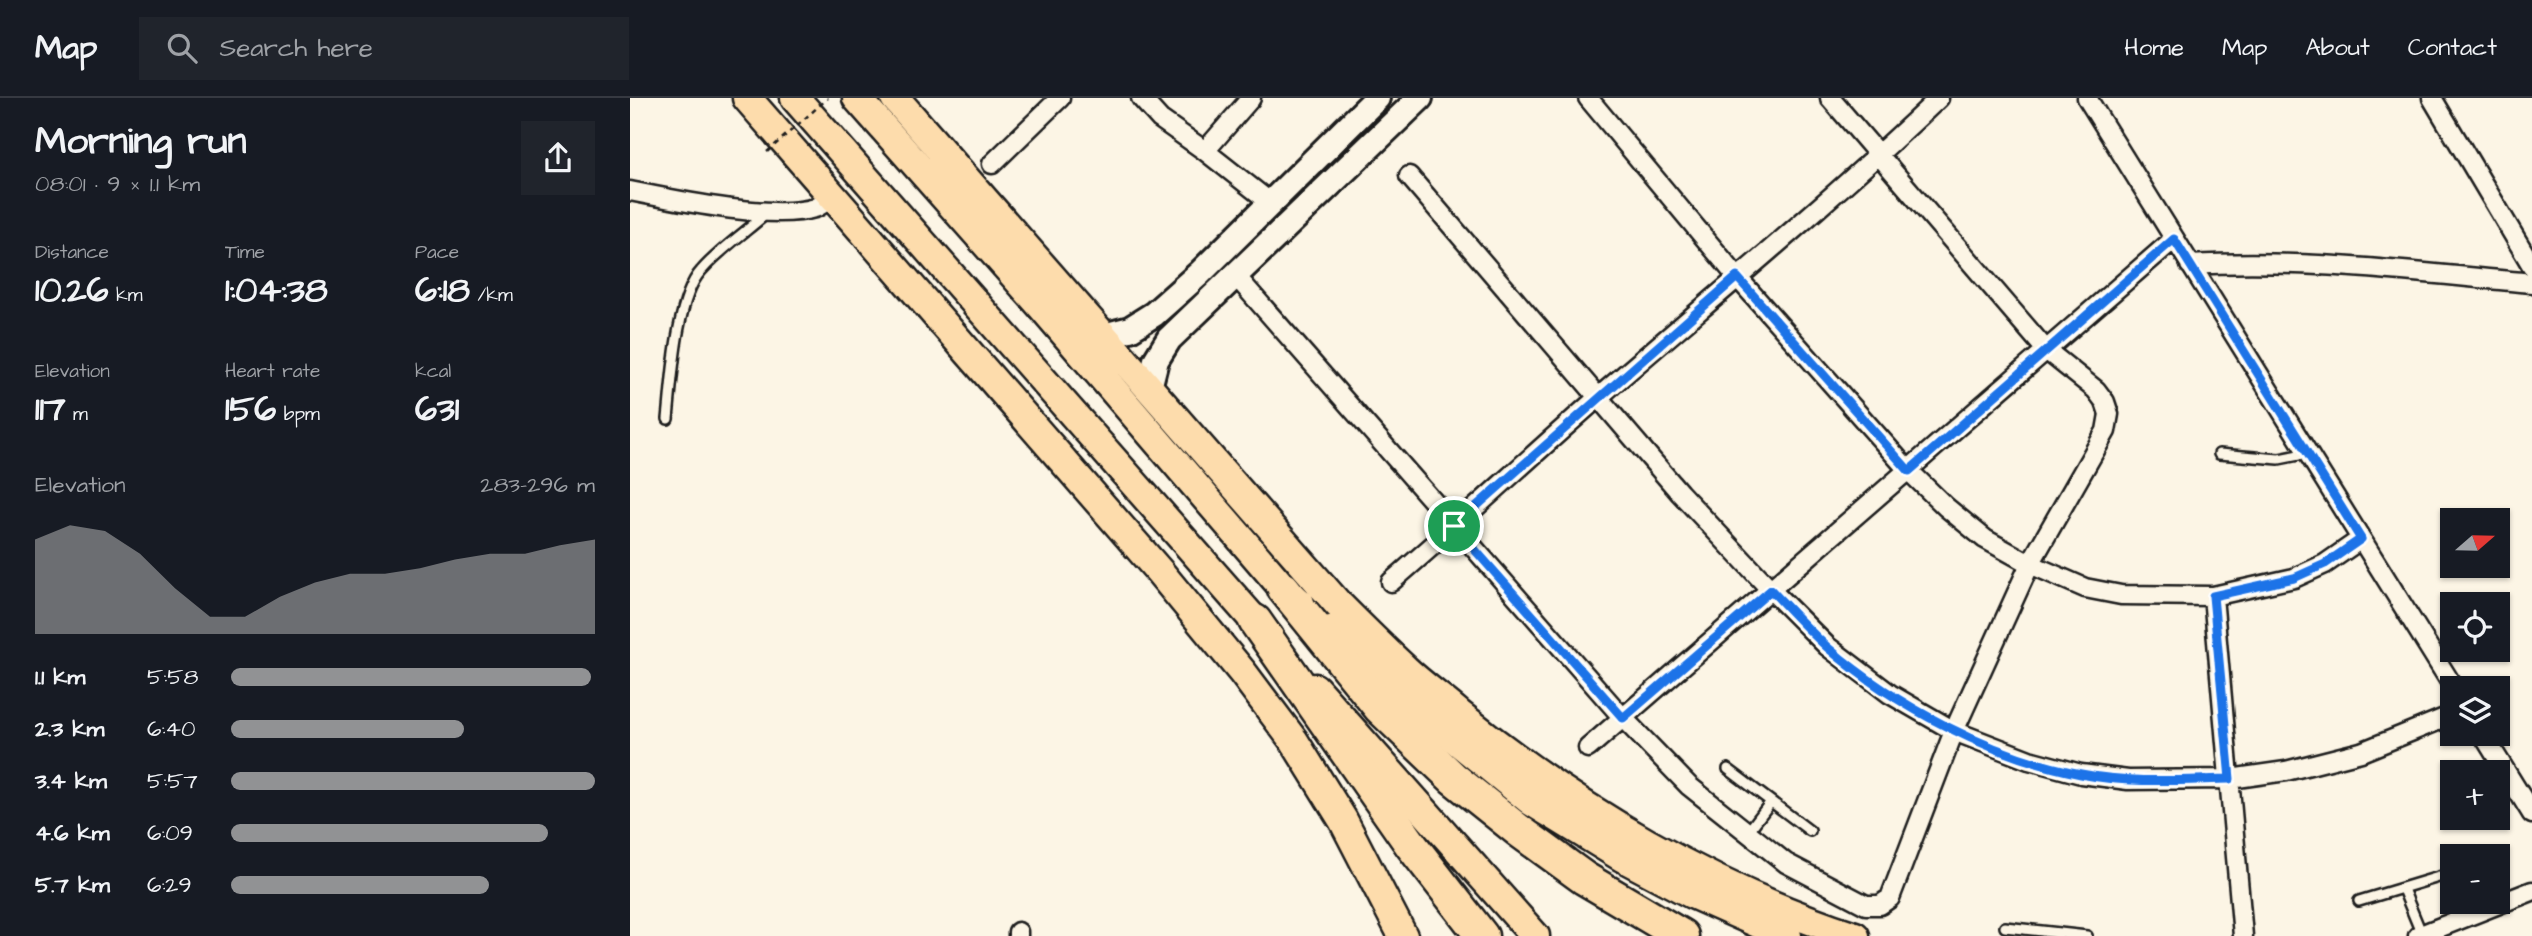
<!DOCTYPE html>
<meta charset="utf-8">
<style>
body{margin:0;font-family:"Architects Daughter",sans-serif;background:#20242c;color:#f1f3f6;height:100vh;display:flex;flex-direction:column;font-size:26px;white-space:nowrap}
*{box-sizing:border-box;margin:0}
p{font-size:23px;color:#9ea1a6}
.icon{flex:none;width:38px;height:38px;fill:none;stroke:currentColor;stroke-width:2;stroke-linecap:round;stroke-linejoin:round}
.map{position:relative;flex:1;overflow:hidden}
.sheet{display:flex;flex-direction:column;background:#171b24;width:630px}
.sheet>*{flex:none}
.needle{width:46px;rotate:70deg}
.controls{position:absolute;left:1810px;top:410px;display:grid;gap:14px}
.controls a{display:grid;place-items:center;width:70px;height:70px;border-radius:0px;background:#171b24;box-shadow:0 2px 5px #0004;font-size:35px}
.pin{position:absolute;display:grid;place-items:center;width:60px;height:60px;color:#fff;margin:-30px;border:4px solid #fff;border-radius:50%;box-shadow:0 2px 7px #0007}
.round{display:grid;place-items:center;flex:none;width:74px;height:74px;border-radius:0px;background:#20242c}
.summary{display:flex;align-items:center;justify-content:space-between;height:119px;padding:0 35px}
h1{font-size:38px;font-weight:800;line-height:52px}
.figures{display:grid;grid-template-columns:repeat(3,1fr);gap:10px;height:119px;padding:7px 35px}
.figures div{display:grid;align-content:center}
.figures b{font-size:35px;font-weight:800}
.figures small{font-size:19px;font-weight:400}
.figures p{font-size:19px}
.chart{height:196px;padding:14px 35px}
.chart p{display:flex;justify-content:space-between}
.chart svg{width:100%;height:126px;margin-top:7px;fill:#919294;opacity:.7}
ul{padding:0 35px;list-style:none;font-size:23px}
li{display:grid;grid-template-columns:112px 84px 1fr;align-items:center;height:52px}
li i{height:18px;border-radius:9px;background:#919294}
header{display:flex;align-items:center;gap:42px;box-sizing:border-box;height:98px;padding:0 35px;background:#171b24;border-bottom:2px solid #363941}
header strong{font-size:33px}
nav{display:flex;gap:38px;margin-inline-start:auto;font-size:24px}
.search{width:490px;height:63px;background:#20242c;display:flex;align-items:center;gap:18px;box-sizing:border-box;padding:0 24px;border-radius:0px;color:#9ea1a6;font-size:26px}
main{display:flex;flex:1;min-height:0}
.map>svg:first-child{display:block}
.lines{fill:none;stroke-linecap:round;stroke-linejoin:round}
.service-casing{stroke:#1c1c1c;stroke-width:14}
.minor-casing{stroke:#1c1c1c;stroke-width:23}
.secondary-casing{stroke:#1c1c1c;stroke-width:30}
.trunk-casing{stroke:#1c1c1c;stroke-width:33}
.motorway-casing{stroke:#1c1c1c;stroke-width:37}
.service{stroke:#fcf5e5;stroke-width:9}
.minor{stroke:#fcf5e5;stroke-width:18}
.secondary{stroke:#fcf5e5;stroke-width:24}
.trunk{stroke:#fddcac;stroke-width:28}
.motorway{stroke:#fddcac;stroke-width:32}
.path-bridge{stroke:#1c1c1c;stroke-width:2.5;stroke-dasharray:5 5;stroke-linecap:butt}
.route-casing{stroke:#fff;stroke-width:14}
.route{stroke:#1a73e8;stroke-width:9}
</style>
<header>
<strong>Map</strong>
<div class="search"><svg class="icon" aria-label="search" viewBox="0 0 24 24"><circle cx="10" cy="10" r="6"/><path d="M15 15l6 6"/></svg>Search here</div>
<nav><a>Home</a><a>Map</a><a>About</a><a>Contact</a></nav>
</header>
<main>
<section class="sheet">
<div class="summary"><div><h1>Morning run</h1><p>08:01 · 9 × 1.1 km</p></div><a class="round"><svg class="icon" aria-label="share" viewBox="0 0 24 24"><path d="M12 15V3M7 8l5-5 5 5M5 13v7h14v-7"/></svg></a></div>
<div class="figures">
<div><p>Distance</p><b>10.26<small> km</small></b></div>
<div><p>Time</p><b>1:04:38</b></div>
<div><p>Pace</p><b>6:18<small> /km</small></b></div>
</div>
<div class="figures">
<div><p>Elevation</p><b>117<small> m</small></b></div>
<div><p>Heart rate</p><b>156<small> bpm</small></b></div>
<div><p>kcal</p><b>631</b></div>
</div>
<div class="chart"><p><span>Elevation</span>283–296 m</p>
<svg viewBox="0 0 160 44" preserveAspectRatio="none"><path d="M0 44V11L10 6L20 8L30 16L40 28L50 38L60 38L70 31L80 26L90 23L100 23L110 21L120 18L130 16L140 16L150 13L160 11V44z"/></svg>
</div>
<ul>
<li><b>1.1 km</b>5:58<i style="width:99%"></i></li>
<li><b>2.3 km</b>6:40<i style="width:64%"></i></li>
<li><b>3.4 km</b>5:57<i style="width:100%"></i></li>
<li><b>4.6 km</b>6:09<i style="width:87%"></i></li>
<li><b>5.7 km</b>6:29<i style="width:71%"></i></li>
</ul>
</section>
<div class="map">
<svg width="1902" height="838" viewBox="0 0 1902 838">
<rect width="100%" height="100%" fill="#fcf5e5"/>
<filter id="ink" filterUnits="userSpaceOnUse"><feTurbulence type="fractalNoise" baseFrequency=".0143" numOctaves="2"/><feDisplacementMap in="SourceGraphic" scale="14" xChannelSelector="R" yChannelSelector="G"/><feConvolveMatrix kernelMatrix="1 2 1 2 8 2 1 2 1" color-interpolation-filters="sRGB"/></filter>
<g filter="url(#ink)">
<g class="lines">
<g class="service-casing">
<path id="service" d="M38 321C42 283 46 200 71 173 90 151 116 134 137 115
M1589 356 1649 361 1679 355
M1098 671 1180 733
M1117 735 1140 705
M1773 791 1792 837
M1729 803 1822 775
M1375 829 1457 838"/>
</g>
<g class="minor-casing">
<path id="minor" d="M511 0 530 21 575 53 641 105
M958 0 1107 179 1279 373 1316 409 1355 441 1400 466 1455 490 1491 497 1583 498 1664 480 1695 466 1731 441
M1457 0 1824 590
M1802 0 1902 168
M575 53 621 0
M362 66 430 0
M779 78 1050 395 1141 492 1197 548 1260 596 1324 633 1399 662 1451 676 1498 682 1600 681 1656 673 1731 654 1822 617
M0 93C45 102 142 123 185 110 191 108 197 102 203 98
M1560 167C1675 160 1788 175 1902 185
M605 177 993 620 1059 688 1156 765 1236 807H1250L1260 800 1324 633 1400 466 1476 333 1479 316 1475 304 1466 292 1416 252 1200 0
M761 484C832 423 900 359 971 297 1084 199 1200 104 1309 0
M1583 498 1613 838
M1852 635 1902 716
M958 650 1544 141
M388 834V838
M1788 838 1902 793"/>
</g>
<g class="secondary-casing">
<path id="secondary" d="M473 238 500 231 524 216 570 175 747 0
M519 290 526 262 539 241 790 0"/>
</g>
<g class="trunk-casing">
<path id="trunk" d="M117 0 529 473 613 575 664 643 713 722 773 838
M165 0 639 539
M227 0 413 210 654 491 670 505
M265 0 708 506C730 528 753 551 776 572 793 588 812 601 829 616 946 711 1081 791 1225 838
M700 532 777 602 901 703 992 759 1062 796 1157 838
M685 590 905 838"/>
</g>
<g class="motorway-casing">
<path id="motorway" d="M654 491 750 610 823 680 888 732 954 780 1052 838
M625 523 782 748 852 838"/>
</g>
<use href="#service" class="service"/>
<use href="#minor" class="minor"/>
<use href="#secondary" class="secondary"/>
<use href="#trunk" class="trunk"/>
<use href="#motorway" class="motorway"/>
<path class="path-bridge" d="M137 54 198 0"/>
</g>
</g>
<g class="lines" filter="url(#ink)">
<g class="route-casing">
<path id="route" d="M1544 141 1731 441 1695 466 1664 480 1583 498 1600 681C1551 682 1500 686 1451 676 1362 659 1265 608 1197 549 1177 531 1159 511 1141 492L993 620 824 428 1107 179 1279 373Z"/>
</g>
<use href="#route" class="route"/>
</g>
</svg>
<div class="controls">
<a><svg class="needle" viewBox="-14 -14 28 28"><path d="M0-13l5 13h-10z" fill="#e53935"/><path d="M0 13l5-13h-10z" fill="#9ea1a6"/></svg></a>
<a><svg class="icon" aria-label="locate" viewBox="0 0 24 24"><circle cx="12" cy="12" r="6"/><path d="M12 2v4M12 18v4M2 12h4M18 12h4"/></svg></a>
<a><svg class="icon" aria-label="layers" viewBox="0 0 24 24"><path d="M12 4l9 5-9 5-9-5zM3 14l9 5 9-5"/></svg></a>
<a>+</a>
<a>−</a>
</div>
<div class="pin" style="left:824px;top:428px;background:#1e9e55"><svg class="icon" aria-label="arrive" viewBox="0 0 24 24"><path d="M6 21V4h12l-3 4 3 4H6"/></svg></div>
</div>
</main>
